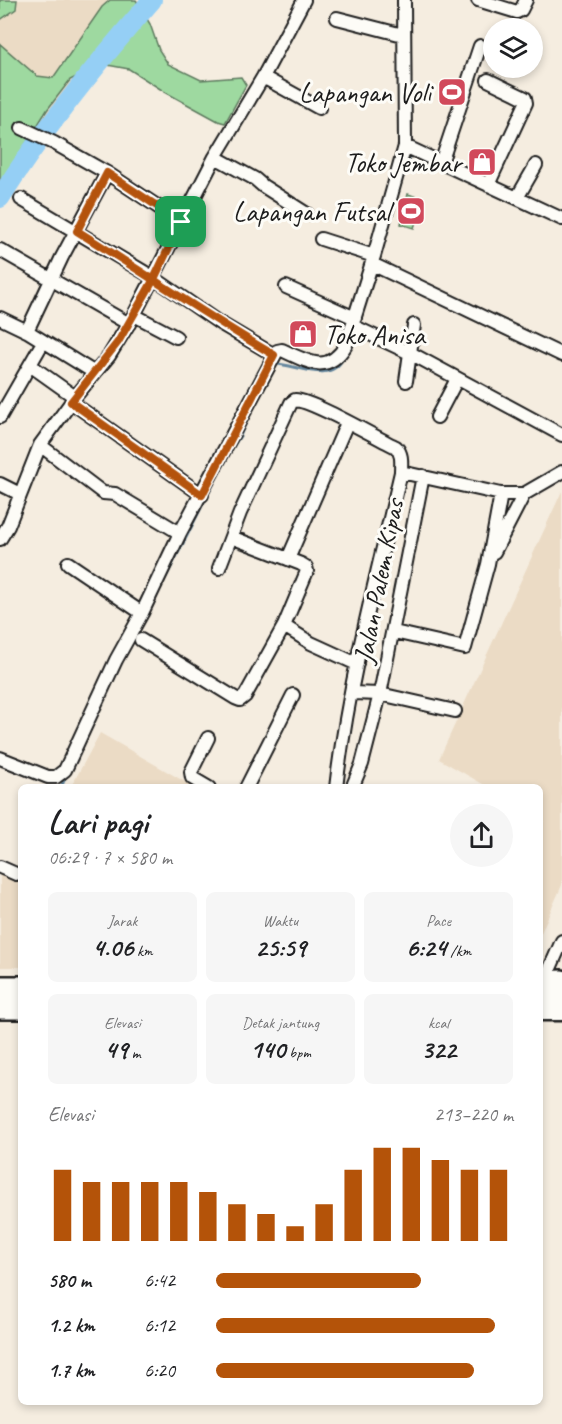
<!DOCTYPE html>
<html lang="id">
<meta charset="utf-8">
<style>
body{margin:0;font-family:Caveat,sans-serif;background:#f6f6f6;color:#202124;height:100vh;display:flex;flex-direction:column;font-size:22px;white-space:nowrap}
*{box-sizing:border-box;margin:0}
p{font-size:20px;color:#757577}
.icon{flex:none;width:33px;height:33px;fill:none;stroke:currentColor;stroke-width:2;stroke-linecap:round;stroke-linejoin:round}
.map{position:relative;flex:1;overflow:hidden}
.details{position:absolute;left:18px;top:784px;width:525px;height:621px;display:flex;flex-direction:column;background:#fff;border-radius:9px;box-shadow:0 3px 9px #0003}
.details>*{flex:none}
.controls{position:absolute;left:483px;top:18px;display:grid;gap:12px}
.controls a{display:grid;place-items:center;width:60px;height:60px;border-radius:50%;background:#fff;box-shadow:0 3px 9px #0003;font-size:30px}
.pin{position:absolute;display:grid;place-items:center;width:51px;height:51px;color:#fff;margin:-26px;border-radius:12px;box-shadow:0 3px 9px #0006}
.round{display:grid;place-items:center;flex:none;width:63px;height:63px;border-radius:32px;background:#f6f6f6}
.headline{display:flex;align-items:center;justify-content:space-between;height:102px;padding:0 30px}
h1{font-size:33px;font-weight:700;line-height:45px}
.metrics{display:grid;grid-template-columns:repeat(3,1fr);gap:9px;height:102px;padding:6px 30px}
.metrics div{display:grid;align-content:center;border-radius:9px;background:#f6f6f6;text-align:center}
.metrics b{font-size:26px;font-weight:700}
.metrics small{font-size:16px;font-weight:400}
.metrics p{font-size:16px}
.chart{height:168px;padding:12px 30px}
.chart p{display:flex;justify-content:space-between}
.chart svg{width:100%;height:108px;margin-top:6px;stroke:#b45309;stroke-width:6}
ul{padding:0 30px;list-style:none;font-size:20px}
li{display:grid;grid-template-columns:96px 72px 1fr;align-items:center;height:45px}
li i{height:15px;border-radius:8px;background:#b45309}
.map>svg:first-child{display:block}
.built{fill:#ebdbc5}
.green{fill:#9ed9a0;stroke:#5d7a5e;stroke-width:1.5}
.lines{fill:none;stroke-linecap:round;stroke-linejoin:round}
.stream{stroke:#65879e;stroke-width:3}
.river{stroke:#95cff5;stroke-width:20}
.street-casing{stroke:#1c1c1c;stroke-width:16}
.secondary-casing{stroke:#1c1c1c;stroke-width:21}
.highway-casing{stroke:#1c1c1c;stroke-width:26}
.street{stroke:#fdfcf7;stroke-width:12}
.secondary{stroke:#fdfcf7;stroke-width:16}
.highway{stroke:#fdfcf7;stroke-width:21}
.route-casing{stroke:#fff;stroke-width:12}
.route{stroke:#b45309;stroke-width:8}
.labels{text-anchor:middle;stroke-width:6;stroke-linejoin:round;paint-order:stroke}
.poi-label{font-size:28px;fill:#1c1c1c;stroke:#fdfcf7;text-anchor:end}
.street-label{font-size:28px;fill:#1c1c1c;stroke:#fdfcf7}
</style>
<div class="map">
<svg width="562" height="1424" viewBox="0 0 562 1424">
<rect width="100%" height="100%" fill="#f5ede0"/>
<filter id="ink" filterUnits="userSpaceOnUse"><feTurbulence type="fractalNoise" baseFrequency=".0167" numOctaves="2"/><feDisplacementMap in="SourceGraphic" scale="12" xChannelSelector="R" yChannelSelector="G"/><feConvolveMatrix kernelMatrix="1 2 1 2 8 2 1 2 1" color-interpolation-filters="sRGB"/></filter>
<g filter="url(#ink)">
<path class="built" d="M0 0H146L119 35 63 99 25 154 0 195Z
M562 491V885L540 935V829L544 820 540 818V788L488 787 439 759Z
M100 733 194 787H71Z
M0 866 21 875V967H0Z"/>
<path class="green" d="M0 0H17L16 9 0 20Z
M110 0H136L150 24 159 50 168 64 201 80 241 77 246 85 225 123 218 121 165 92 129 69 102 64 70 80 47 110 0 185V44L37 76 53 78 102 7Z
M408 194 423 199 414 228 401 224Z"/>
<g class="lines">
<path class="stream" d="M405 167 409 158
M276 364C296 364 330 385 343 358
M230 451 240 436 249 415
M166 577 213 484
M61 788 66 775"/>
<path class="river" d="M0 198C44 128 97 63 152 0"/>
<g class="street-casing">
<path id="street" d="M478 0 517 12 521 10 526 0
M337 18 403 35
M263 77 319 108
M488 80 525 98 526 103 488 185
M22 128 54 143 107 173 181 222
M405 146 562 219
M215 157 255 179 263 186 307 214
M441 163 480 46
M517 198 536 165
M21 199 154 278 218 322 274 355
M321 239 374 256
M0 250 129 324
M372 264 562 355
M286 287 355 318
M134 315 176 337
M0 318 27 331 95 373
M353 326 414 355 562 435
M27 331 62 257 107 173
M30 365 75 397
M406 381 414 325
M71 402 202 495
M0 417 43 342
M437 417 457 379
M40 445 103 493 115 494 180 533
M401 472 501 494H524L562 472
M0 484 20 494
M0 539 8 526 40 445 75 397 109 356 134 315 215 157 263 77 304 0
M494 552 524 494
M288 559 347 423
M68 563 142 613
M219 568 240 513 291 403 295 400C314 401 375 437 396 447 403 455 401 463 401 472 377 575 348 683 336 788
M284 626 311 643 357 664
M394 632 465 648 488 564 501 494
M141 640 235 698 240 700 245 696 284 626 307 571 306 567 301 564 231 537
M352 693 380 694 455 711
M208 738 191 772 192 778 209 788
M0 758 48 777H56L65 770 116 660 142 613 180 533 277 351 282 350C308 362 328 375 346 345L374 256 405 146 404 0
M246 788 293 695
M352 788 362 764 380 694 423 476
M0 867 16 874
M547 975 562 941"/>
</g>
<g class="secondary-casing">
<path id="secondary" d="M540 1012H562"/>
</g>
<g class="highway-casing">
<path id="highway" d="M540 982 562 981
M0 987H21
M540 1001H562
M0 1008H21"/>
</g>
<use href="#street" class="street"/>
<use href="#secondary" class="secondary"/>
<use href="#highway" class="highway"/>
</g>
</g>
<g class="lines" filter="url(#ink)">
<g class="route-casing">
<path id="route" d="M181 222 154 279 118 342 71 402 202 495 274 355C207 316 143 272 77 231L107 173 181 222"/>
</g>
<use href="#route" class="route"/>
</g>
<defs>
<g id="stadium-square" transform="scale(1.5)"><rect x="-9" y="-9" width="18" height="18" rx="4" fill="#d1495b" stroke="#fdfcf7"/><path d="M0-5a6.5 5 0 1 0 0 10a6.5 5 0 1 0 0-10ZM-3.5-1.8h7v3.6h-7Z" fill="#fff"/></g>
<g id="shop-square" transform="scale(1.5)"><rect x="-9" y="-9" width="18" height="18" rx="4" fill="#d1495b" stroke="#fdfcf7"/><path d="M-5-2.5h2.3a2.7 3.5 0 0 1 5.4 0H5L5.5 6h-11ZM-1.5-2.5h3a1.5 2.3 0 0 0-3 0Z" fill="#fff"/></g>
</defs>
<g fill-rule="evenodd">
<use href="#stadium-square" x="452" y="92"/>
<use href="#shop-square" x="482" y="162"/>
<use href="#stadium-square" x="411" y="211"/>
<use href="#shop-square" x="303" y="334"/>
</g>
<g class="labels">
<g class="poi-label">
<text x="431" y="102">Lapangan Voli</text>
<text x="461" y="172">Toko Jembar</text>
<text x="390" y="221">Lapangan Futsal</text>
<text x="324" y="344" text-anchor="start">Toko Anisa</text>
</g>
<g class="street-label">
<text transform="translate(378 581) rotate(-79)" y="10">Jalan Palem Kipas</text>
</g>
</g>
</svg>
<div class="controls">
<a><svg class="icon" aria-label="layers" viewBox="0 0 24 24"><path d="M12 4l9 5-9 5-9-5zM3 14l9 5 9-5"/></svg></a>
</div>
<div class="pin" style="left:181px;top:222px;background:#1e9e55"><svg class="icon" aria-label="arrive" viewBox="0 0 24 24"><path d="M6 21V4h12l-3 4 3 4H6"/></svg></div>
<section class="details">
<div class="headline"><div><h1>Lari pagi</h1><p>06:29 · 7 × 580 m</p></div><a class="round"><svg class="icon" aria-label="share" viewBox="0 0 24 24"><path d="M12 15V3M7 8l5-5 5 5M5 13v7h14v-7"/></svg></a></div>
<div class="metrics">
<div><p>Jarak</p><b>4.06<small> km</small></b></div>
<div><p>Waktu</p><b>25:59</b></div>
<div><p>Pace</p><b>6:24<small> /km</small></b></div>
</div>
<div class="metrics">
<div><p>Elevasi</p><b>49<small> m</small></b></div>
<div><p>Detak jantung</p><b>140<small> bpm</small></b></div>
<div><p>kcal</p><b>322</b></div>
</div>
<div class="chart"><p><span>Elevasi</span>213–220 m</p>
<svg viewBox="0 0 160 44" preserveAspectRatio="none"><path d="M5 44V15M15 44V20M25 44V20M35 44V20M45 44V20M55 44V24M65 44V29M75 44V33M85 44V38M95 44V29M105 44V15M115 44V6M125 44V6M135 44V11M145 44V15M155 44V15"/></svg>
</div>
<ul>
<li><b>580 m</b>6:42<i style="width:69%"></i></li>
<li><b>1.2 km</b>6:12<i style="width:94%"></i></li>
<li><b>1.7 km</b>6:20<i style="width:87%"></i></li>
</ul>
</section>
</div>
